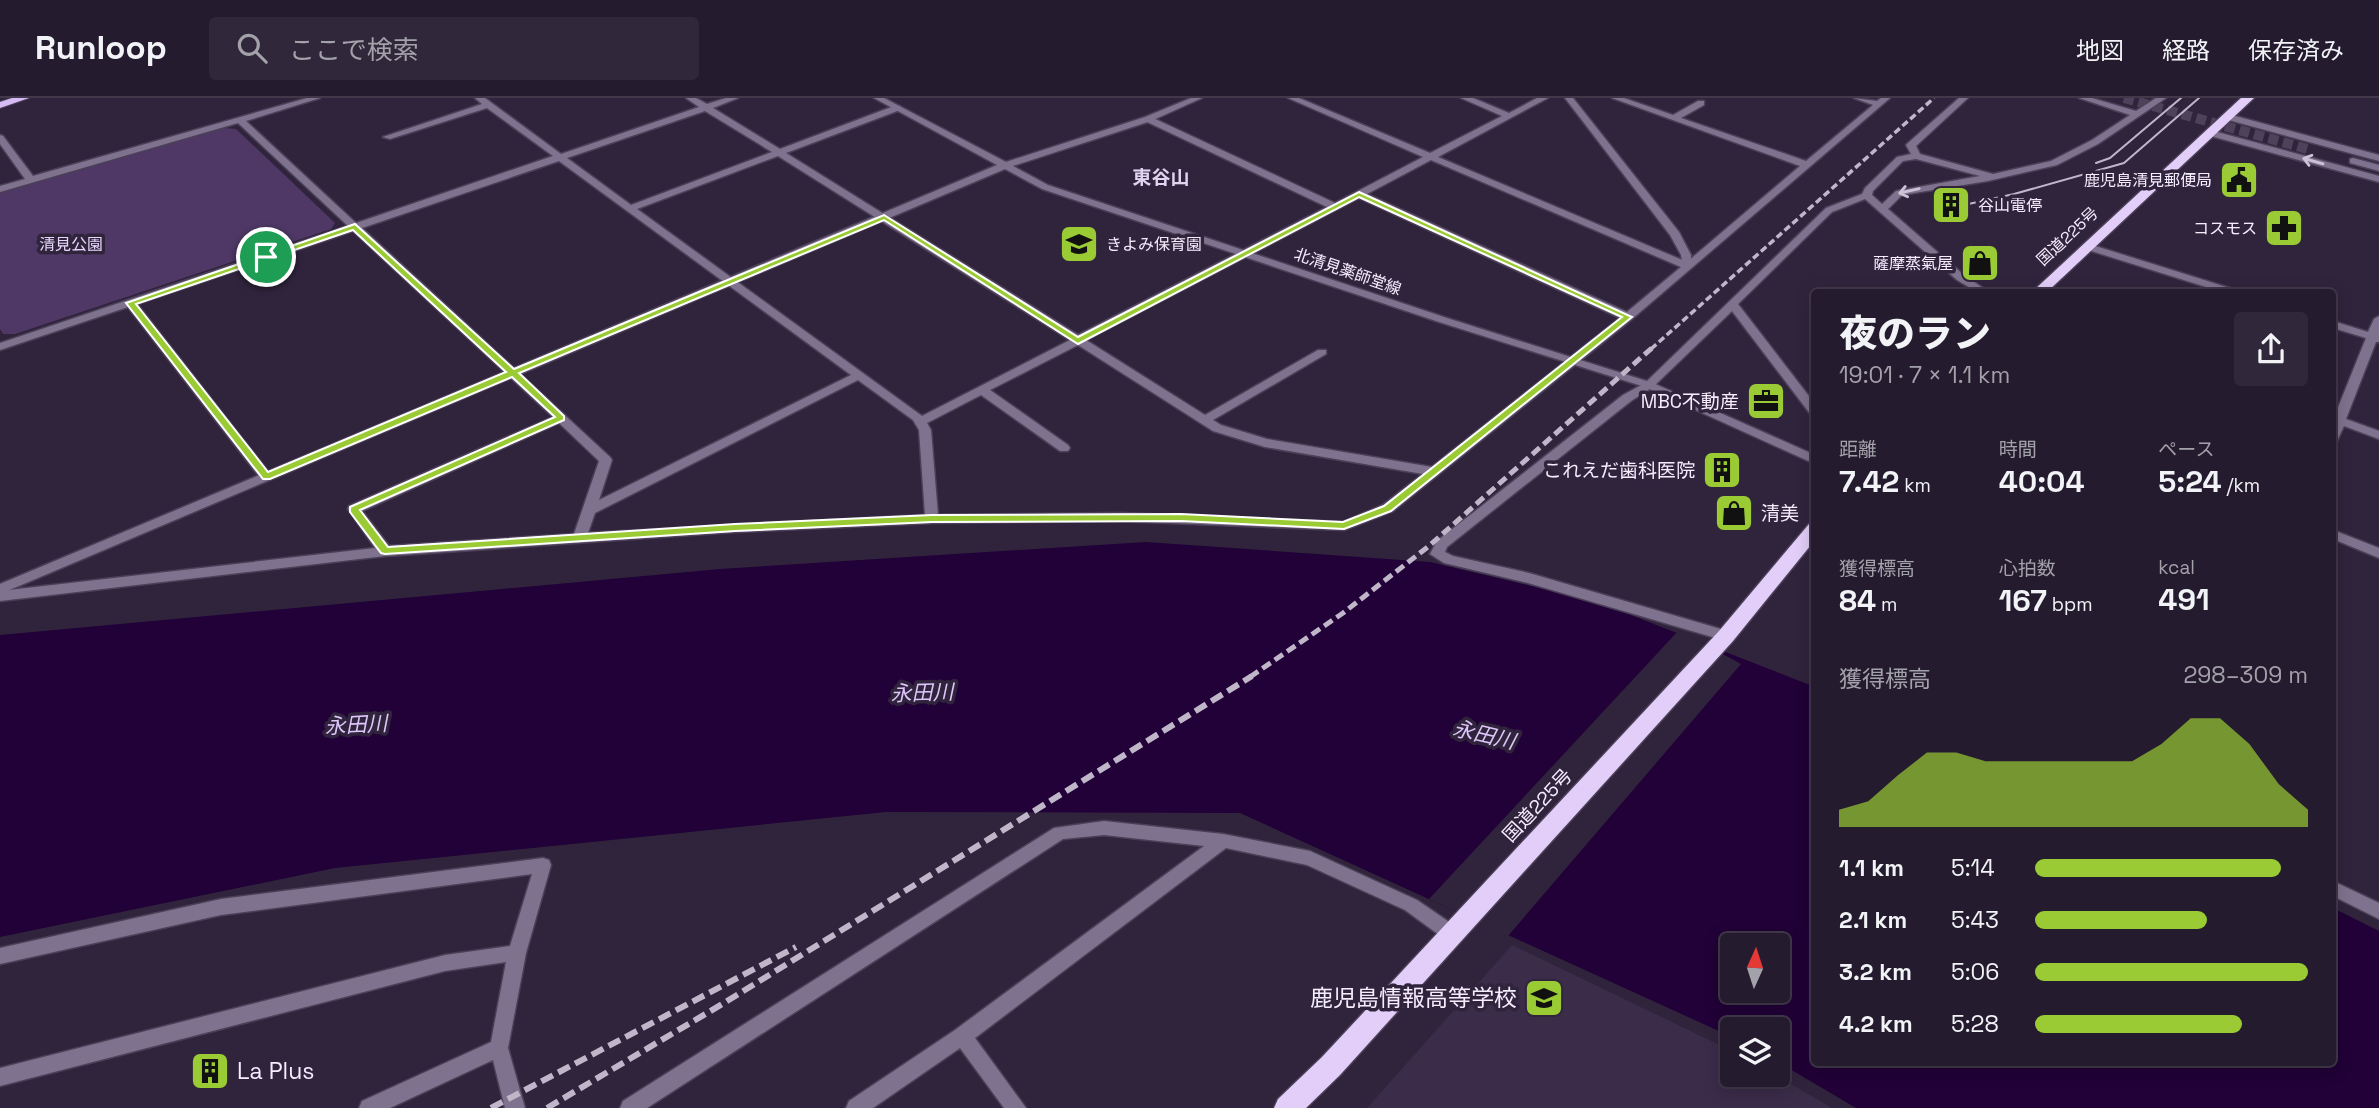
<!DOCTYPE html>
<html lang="ja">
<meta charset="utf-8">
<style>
body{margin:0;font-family:"Space Grotesk","Noto Sans JP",sans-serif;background:#30283a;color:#f1f3f6;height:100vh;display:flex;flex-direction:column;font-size:26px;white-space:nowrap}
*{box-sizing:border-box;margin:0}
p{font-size:23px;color:#a3a1aa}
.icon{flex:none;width:38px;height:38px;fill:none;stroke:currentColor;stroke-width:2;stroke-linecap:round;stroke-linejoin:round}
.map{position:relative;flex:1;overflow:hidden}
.panel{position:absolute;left:1811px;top:191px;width:525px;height:777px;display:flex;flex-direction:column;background:#241b2e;border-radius:7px;box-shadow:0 4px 18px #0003,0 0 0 2px #41394a}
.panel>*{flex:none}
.needle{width:46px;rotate:3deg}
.fabs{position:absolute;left:1720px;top:835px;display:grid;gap:14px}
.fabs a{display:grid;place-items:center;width:70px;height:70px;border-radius:7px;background:#241b2e;box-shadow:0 4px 18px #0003,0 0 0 2px #41394a;font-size:35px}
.pin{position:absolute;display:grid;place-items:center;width:60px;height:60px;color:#fff;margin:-30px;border:4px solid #fff;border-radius:50%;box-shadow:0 2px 7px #0007}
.round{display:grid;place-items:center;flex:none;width:74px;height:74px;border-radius:7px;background:#30283a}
.overview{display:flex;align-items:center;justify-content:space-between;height:119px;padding:0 28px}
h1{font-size:38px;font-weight:800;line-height:52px}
.stats{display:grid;grid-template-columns:repeat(3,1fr);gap:10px;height:119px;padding:7px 28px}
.stats div{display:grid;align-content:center}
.stats b{font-size:30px;font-weight:800}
.stats small{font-size:19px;font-weight:400}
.stats p{font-size:19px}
.chart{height:196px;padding:14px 28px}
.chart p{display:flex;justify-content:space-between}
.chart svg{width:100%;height:126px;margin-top:7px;fill:#9acb34;opacity:.7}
ul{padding:0 28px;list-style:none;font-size:23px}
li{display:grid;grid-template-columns:112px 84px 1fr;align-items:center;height:52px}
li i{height:18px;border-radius:9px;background:#9acb34}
header{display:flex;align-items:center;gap:42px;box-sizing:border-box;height:98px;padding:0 35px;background:#241b2e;border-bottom:2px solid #41394a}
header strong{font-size:33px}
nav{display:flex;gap:38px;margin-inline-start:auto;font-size:24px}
.search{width:490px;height:63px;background:#30283a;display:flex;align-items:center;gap:18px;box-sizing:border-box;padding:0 24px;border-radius:7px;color:#a3a1aa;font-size:26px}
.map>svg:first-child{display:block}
.built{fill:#3b2c4a}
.green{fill:#4f3866}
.water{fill:#210137;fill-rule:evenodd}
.pier{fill:#30243d}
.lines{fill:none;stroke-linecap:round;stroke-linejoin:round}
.tertiary-tunnel{stroke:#4d425a;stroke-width:10;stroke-dasharray:10 5;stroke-linecap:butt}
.minor-casing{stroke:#4b4058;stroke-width:3}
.tertiary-casing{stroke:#4b4058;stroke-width:3}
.primary-casing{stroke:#4b4058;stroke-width:2}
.trunk-casing{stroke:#4b4058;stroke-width:3}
.minor{fill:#7f728e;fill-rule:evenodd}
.tertiary{fill:#7f728e;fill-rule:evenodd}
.primary{fill:#d6baf4;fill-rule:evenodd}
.trunk{fill:#e2cef8;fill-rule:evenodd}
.tram{stroke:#bfb7c9;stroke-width:2}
.rail-far2{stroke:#bfb7c9;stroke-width:3.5;stroke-dasharray:7 3.5;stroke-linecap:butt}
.rail-far1{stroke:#bfb7c9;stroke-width:5;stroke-dasharray:10 5;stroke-linecap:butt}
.rail{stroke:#bfb7c9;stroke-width:6;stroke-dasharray:13 6;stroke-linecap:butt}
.oneway{stroke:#cbc2d6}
.route{fill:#9acb34;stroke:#fff;stroke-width:2;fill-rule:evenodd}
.labels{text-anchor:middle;stroke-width:7;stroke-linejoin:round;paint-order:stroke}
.far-poi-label{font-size:16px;fill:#f4edfd;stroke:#30243d;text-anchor:end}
.far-street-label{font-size:16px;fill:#f4edfd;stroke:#30243d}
.far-park-label{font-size:16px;fill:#e7d7fb;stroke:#30243d}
.far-quarter-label{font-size:19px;font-weight:bold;fill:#e2d3f3;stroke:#30243d}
.poi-label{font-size:19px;fill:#f4edfd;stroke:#30243d;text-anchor:end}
.street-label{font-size:19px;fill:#f4edfd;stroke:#30243d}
.water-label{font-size:21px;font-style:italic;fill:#dec5fa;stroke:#30243d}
.near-poi-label{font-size:23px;fill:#f4edfd;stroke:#30243d;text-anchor:end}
</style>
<header>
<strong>Runloop</strong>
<div class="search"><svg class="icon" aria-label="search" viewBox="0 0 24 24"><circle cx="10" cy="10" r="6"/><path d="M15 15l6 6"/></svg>ここで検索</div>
<nav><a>地図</a><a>経路</a><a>保存済み</a></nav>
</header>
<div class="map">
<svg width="2379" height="1010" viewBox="0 0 2379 1010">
<rect width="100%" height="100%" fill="#30243d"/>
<path class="built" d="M1512 847 1732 953V976L1776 977 1832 1010H1367Z"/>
<path class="green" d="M224 30 236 31 335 125 331 131 15 236H3L0 231V95Z"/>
<path class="water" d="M1146 444 1430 464 1595 503 1815 589V964H2333V810L2379 833V1010H1856L1778 964V931H1732V939L1240 715 886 714 335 770 0 839V537L720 471ZM1732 847H1778V892H1732Z"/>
<path class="pier" d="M1679 532 1741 566 1508 838 1429 801Z"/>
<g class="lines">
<path class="tertiary-tunnel" d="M2124 0 2311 52"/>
<g class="minor-casing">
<path id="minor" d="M307 0H320L246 23 356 125 553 58 487 10 390 41 383 39 482 6 475 0H485L561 56 699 9 686 0H696L707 6 726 0H738L713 10 780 51 894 8H900V12L786 55 1078 237 1327 109 1145 23V19H1151L1335 105 1423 59 1288 0H1299L1430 55 1502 18 1461 0H1473L1509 15 1537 0H1548L1438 59 1687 164 1800 68 1612 0H1624L1673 17 1698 3H1704V7L1681 20 1806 63 1873 7 1854 0 1877 3 1881 0H1890L1632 221 1393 413 1344 432 1121 423 932 425 735 434 385 458 0 503V493L375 450 348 411 349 408 553 319 353 133 137 206 270 376 272 379 270 382H262L128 209 0 252V245L348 128 238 25 0 94V88L25 81 0 46V37L3 38 33 78ZM705 13 772 54 631 107 567 60ZM778 58 1070 242 922 318 637 111ZM1431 62 1681 169 1627 214 1367 96ZM559 63 851 277 599 402 612 362 610 359 362 130ZM1359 100 1620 220 1432 369 1267 341 1221 327 1213 322 1326 256V252H1318L1205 317 1086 242ZM1078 247 1213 333 1265 349 1423 376 1383 407 1343 424 1121 415 938 417 931 332 927 325 981 297 1060 353H1068L1070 350 1068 347 990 292ZM858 282 913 322 919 332 925 417 588 435 595 415ZM559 325 599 363 574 436 389 448 362 413Z
M1959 0H1968L1916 48 1920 56 1993 76 2051 63 2092 42 2130 17 2079 0H2092L2136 13 2156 0H2166L2098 46 2057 67 1988 83 1902 97 1888 111 1965 178 1989 194H1977L1957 182 1865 101 1832 114 1738 206 1815 306V318L1811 317 1732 213 1653 289 1631 303 1447 449 1445 454 1453 458 1529 475 1731 534 1733 538 1731 542 1726 543 1528 485 1444 465 1430 456 1437 443 1623 297 1645 285 1826 110 1862 96 1865 90 1897 59 1911 56 1906 47 1908 45ZM1916 61 1980 78 1896 93 1882 106 1872 97 1873 93 1903 63Z
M2089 146 2236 192 2237 194H2222L2085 151V147Z
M2379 218V244H2376L2346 321 2379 333V341L2344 328 2337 343 2333 344V322L2366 240 2333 230V223L2368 234 2374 221Z
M2333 432 2379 450V460L2333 441Z
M1104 723 1223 736 1310 753 1417 802 1458 830 1461 836 1458 842 1452 844 1446 842 1405 812 1307 767 1226 750 975 940 1026 1010H1004L960 950 873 1010H846L849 1003 955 932 1204 748 1104 737 1063 741 647 1010H620L623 1003 1054 730Z
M543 760 549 762 551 767 526 855 508 950 525 1010H505L493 962 390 1010H359L362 1003 491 944 506 864 445 873 0 988V970L445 857 510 848 532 776 221 817 0 866V850L221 801Z
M2333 783 2379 805V821L2333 798Z"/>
</g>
<g class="tertiary-casing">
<path id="tertiary" d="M874 0H884L1006 64 1145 19 1191 0H1202L1151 23 1013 68 1048 87 1447 220 1653 285 1815 357V366L1645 289 1439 224 1042 91 1005 71 0 496V486L997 67Z
M1565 0H1573L1679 134 1691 157V170H1683L1681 157 1670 137Z
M2228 16 2379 57V63L2225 21 2224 19Z
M2210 32 2379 78V84L2207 37 2206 35Z
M2353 60 2379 67V73L2350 65V61Z"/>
</g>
<g class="primary-casing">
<path id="primary" d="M12 0H29L0 10V4Z"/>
</g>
<g class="trunk-casing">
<path id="trunk" d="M2241 0H2254L2047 194H2032Z
M1815 424V442L1733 543 1340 977 1306 1010H1274L1278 1001 1322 959 1719 533 1809 426Z"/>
</g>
<use href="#minor" class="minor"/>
<use href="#tertiary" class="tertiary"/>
<use href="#primary" class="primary"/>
<use href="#trunk" class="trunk"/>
<path class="tram" d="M2096 65 2110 60 2181 0
M1941 112 2014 96 2124 65 2199 0"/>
<path class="rail-far2" d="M1651 251 1934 0"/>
<path class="rail-far1" d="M1250 579 1343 515 1429 448 1653 249"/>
<path class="rail" d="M491 1010 796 849
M547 1010 724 905 1252 578"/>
</g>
<defs><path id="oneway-shaft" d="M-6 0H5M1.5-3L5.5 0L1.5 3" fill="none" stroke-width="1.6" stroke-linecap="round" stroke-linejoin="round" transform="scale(1.75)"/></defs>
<g class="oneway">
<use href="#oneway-shaft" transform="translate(2313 63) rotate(-164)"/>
<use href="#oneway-shaft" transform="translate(1909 93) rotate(167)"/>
</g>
<path class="route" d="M1359 94 1632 219 1391 413 1344 431 1181 423 932 424 735 433 385 456 381 455 350 414V409L555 319 512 279 270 381H263L126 205 355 126 514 271 884 117 1078 239ZM1359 99 1622 219 1384 408 1343 424 1181 416 932 417 735 426 388 449 360 412 564 322V318L519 275 884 122 1078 246ZM353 132 506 274 268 374 136 206Z"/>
<defs>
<g id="civic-square" transform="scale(2.0125)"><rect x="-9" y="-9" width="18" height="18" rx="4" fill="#9acb34" stroke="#30243d"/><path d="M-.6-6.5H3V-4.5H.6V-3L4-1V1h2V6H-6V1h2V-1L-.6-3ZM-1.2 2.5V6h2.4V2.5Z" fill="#111"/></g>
<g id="building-square" transform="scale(2.0125)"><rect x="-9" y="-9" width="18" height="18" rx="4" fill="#9acb34" stroke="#30243d"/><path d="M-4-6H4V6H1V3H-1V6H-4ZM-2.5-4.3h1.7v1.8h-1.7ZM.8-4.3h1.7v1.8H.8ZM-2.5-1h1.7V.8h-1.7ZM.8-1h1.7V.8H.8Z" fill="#111"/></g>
<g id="pharmacy-square" transform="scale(2.0125)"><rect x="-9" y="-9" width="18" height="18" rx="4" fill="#9acb34" stroke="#30243d"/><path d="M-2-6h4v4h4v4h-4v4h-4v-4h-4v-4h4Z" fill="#111"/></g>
<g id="school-square" transform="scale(2.0125)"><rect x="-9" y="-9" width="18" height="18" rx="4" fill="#9acb34" stroke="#30243d"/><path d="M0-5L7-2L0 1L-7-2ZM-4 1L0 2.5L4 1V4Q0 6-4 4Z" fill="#111"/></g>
<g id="shop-square" transform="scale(2.0125)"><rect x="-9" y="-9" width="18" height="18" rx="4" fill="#9acb34" stroke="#30243d"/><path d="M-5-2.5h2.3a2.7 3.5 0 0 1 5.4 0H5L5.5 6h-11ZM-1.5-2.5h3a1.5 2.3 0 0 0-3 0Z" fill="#111"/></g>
<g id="office-square" transform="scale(2.0125)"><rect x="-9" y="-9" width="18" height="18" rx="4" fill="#9acb34" stroke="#30243d"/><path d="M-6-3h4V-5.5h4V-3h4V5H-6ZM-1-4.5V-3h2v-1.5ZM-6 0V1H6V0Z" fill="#111"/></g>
</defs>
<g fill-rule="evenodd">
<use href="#civic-square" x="2239" y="82"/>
<use href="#building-square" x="1951" y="107"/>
<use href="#pharmacy-square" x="2284" y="130"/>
<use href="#school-square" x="1079" y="146"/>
<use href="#shop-square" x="1980" y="165"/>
<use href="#office-square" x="1766" y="303"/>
<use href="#building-square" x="1722" y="372"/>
<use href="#shop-square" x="1734" y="415"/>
<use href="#school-square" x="1544" y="900"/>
<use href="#building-square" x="210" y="973"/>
</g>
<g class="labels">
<g class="far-poi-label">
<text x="2212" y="88">鹿児島清見郵便局</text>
<text x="1978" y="113" text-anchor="start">谷山電停</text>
<text x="2257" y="136">コスモス</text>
<text x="1106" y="152" text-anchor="start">きよみ保育園</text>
<text x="1953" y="171">薩摩蒸氣屋</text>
</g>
<g class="far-street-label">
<text transform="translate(2067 138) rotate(-43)" y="6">国道225号</text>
<text transform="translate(1348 173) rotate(19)" y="6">北清見薬師堂線</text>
</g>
<g class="far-park-label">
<text x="71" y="152">清見公園</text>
</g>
<g class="far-quarter-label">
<text x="1161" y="86">東谷山</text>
</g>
<g class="poi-label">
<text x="1739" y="310">MBC不動産</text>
<text x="1695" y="379">これえだ歯科医院</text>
<text x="1761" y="422" text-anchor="start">清美</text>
</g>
<g class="street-label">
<text transform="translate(1537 707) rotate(-47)" y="7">国道225号</text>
</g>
<g class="water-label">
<text transform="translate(922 595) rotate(-2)" y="7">永田川</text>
<text transform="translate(356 627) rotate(-3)" y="7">永田川</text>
<text transform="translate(1484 637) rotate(13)" y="7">永田川</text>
</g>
<g class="near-poi-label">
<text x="1517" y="908">鹿児島情報高等学校</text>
<text x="237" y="981" text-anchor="start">La Plus</text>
</g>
</g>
</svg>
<div class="fabs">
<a><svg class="needle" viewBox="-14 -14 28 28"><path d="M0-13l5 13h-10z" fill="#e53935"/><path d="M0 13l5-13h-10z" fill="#a3a1aa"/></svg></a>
<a><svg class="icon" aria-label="layers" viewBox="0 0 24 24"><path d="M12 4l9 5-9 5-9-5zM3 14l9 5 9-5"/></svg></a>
</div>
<div class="pin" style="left:266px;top:159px;background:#1e9e55"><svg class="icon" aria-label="arrive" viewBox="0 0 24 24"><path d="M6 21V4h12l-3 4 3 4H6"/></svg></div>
<section class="panel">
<div class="overview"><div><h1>夜のラン</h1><p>19:01 · 7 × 1.1 km</p></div><a class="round"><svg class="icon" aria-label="share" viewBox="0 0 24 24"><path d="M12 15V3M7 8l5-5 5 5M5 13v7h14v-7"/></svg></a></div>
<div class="stats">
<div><p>距離</p><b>7.42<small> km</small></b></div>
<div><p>時間</p><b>40:04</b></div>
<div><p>ペース</p><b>5:24<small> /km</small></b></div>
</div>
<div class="stats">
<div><p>獲得標高</p><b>84<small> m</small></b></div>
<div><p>心拍数</p><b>167<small> bpm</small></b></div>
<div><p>kcal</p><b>491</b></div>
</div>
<div class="chart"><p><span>獲得標高</span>298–309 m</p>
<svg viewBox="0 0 160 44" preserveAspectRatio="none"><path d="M0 44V38L10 35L20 26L30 18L40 18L50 21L60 21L70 21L80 21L90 21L100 21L110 15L120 6L130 6L140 15L150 29L160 38V44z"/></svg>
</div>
<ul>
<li><b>1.1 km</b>5:14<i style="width:90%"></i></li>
<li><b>2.1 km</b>5:43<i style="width:63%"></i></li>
<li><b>3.2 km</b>5:06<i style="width:100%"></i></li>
<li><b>4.2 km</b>5:28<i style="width:76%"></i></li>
</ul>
</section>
</div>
